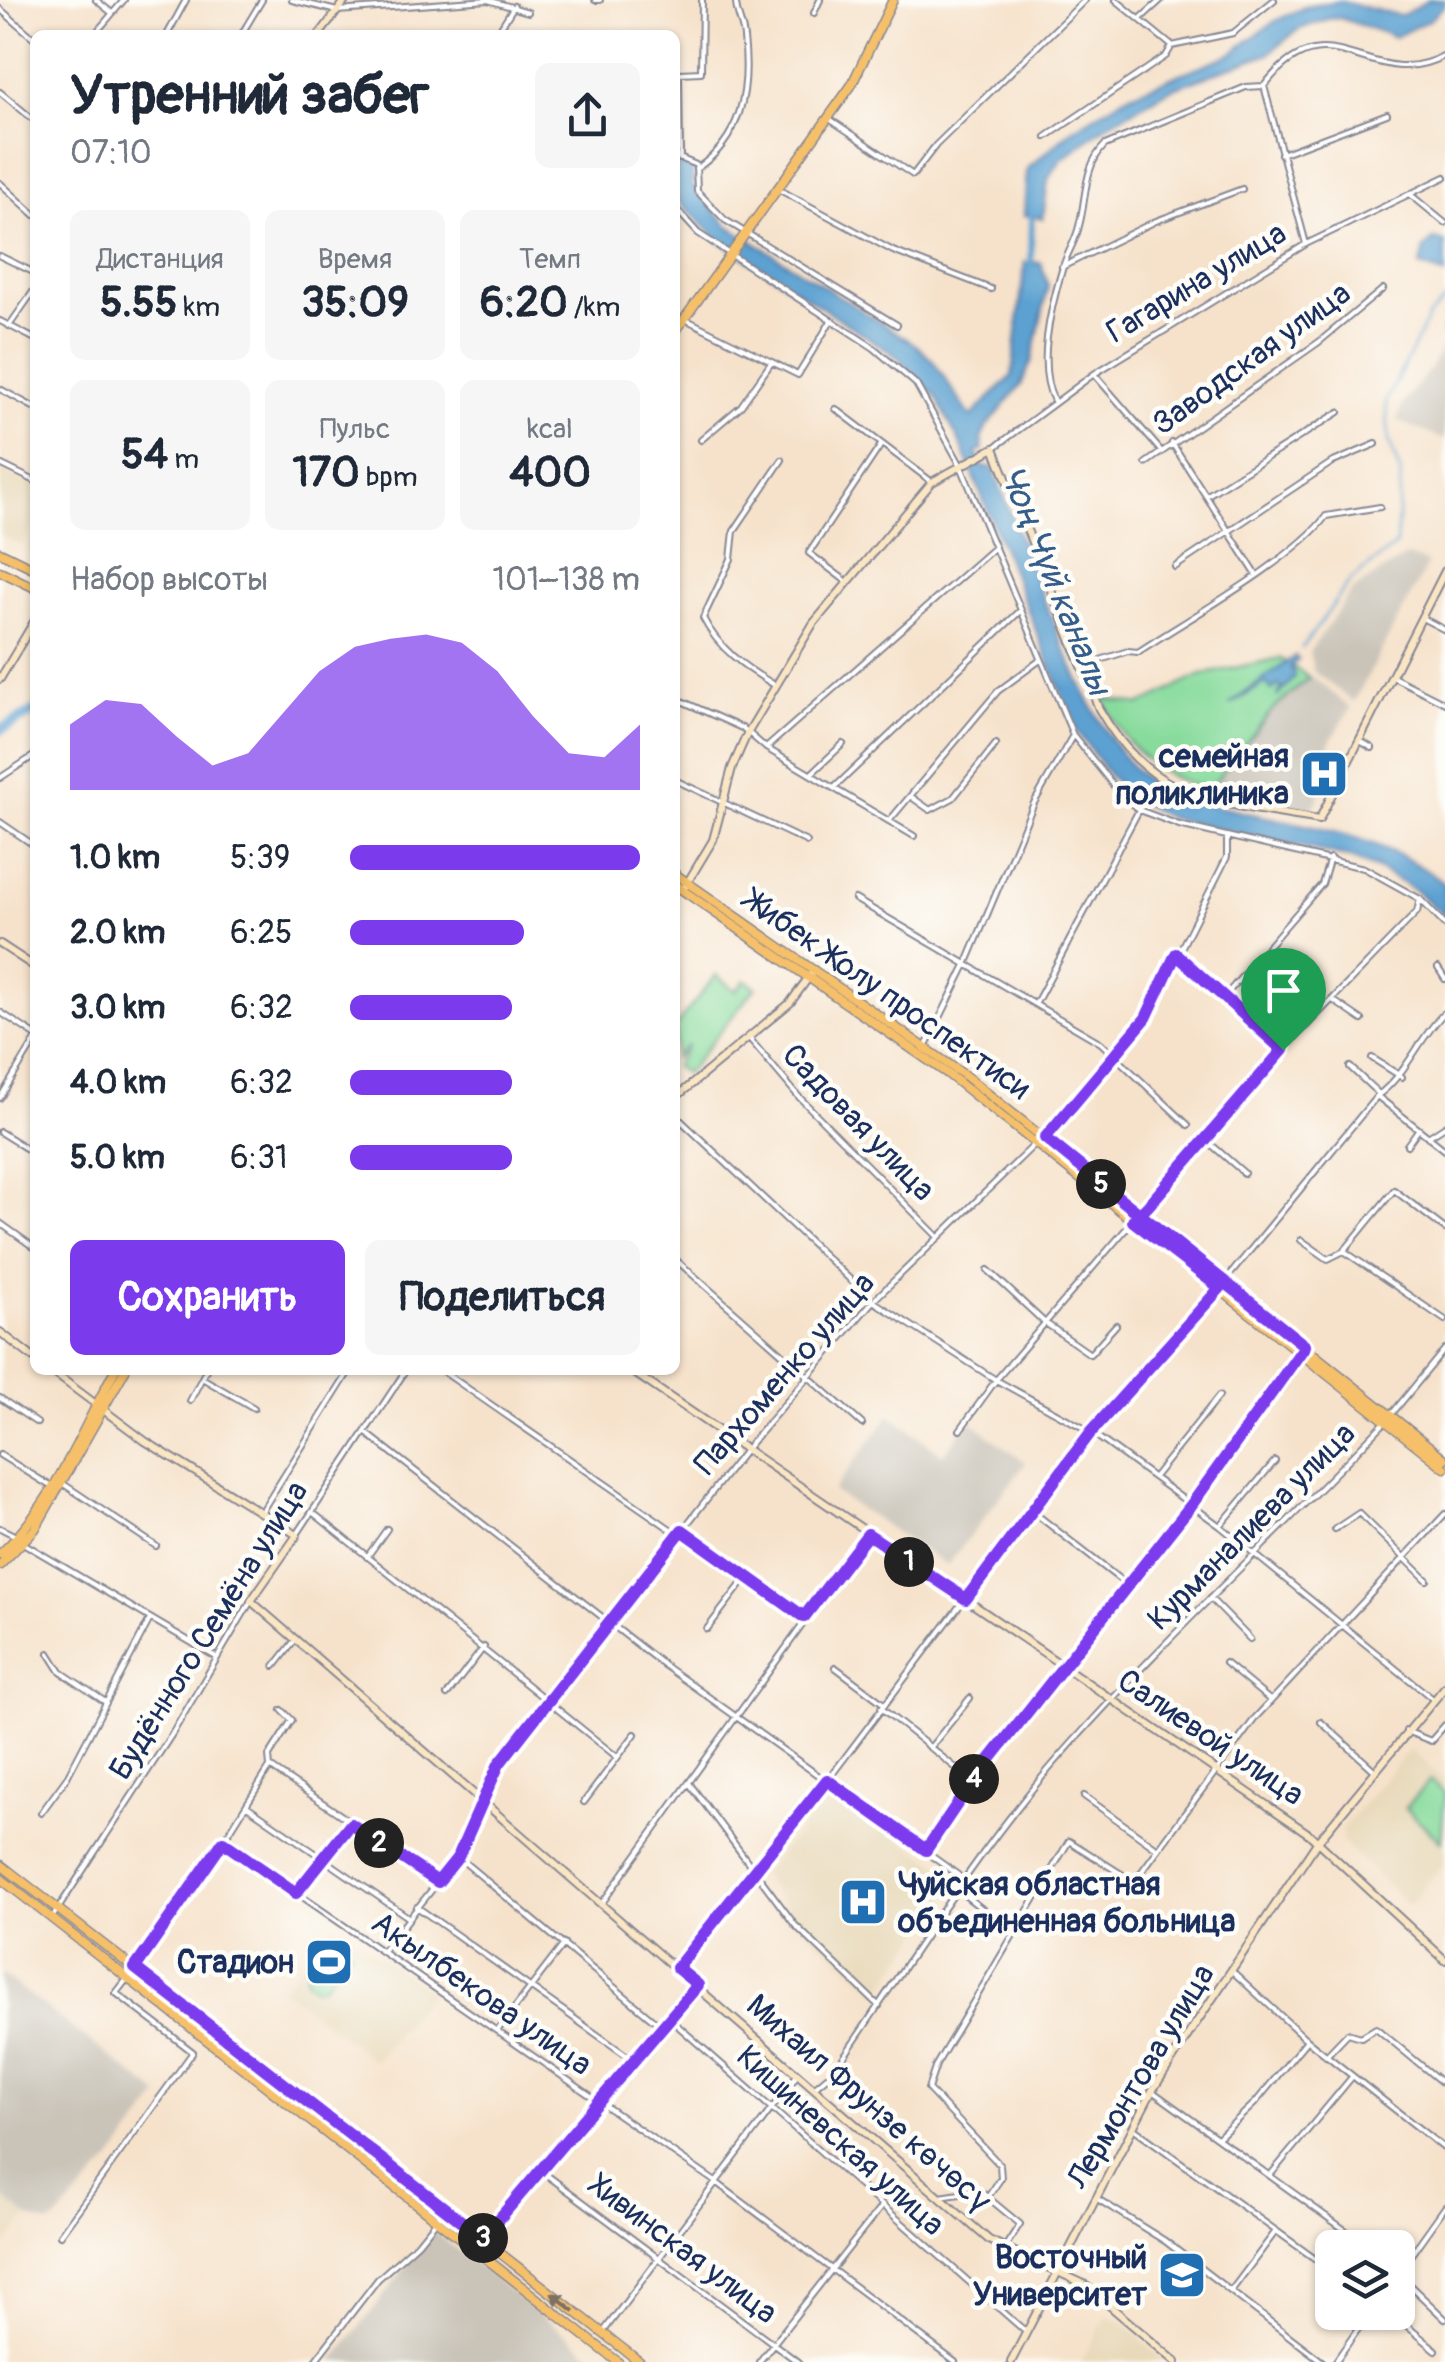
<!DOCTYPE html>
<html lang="ru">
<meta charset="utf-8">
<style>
body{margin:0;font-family:Pangolin,sans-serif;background:#f6f6f7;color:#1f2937;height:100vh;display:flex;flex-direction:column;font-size:38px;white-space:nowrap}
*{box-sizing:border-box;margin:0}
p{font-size:32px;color:#747a83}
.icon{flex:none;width:55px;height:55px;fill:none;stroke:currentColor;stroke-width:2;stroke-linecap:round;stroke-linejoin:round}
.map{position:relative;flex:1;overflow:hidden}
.sheet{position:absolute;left:30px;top:30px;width:650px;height:1345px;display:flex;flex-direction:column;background:#fff;border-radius:15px;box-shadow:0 2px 8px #0004}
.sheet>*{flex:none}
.controls{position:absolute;left:1315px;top:2230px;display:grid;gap:20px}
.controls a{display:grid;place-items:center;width:100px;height:100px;border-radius:15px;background:#fff;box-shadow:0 2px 8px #0004;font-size:50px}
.pin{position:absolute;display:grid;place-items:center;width:85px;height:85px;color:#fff;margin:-102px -42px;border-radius:50% 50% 50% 0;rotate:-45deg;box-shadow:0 0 10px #0007}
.pin .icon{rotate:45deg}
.km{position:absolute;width:50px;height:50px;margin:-25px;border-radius:50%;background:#222;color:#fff;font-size:28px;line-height:50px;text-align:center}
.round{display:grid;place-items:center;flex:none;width:105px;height:105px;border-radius:15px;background:#f6f6f7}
.summary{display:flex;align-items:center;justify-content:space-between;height:170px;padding:0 40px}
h1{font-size:55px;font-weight:800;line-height:75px}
.figures{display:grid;grid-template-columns:repeat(3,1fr);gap:15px;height:170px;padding:10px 40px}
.figures div{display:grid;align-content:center;border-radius:15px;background:#f6f6f7;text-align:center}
.figures b{font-size:42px;font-weight:800}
.figures small{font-size:28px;font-weight:400}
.figures p{font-size:28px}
.chart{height:280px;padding:20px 40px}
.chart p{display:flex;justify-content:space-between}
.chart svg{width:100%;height:180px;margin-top:10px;fill:#7c3aed;opacity:.7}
.button{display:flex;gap:20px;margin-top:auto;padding:20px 40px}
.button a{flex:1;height:115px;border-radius:15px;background:#7c3aed;color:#fff;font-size:40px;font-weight:800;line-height:115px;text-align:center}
.button a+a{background:#f6f6f7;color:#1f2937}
ul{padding:0 40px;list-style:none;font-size:32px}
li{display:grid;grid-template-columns:160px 120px 1fr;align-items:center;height:75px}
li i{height:25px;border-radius:12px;background:#7c3aed}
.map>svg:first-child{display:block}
.built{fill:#e8d9ba}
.industrial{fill:#c9c3b8}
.green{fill:#88db9d;stroke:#52857e;stroke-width:2.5}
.water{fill:#5ca1d1;stroke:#3c6898;stroke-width:2.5}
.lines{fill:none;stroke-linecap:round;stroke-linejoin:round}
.stream{stroke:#5ca1d1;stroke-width:2.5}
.canal{stroke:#5ca1d1;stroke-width:6}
.river{stroke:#5ca1d1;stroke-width:10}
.street-casing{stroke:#888894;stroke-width:8}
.secondary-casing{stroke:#888894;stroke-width:10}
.primary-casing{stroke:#888894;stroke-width:11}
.street{stroke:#fff;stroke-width:4}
.secondary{stroke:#fbe6c4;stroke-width:6}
.primary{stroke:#f6c06b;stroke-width:8}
.oneway{fill:#7e7064}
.route-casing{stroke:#fff;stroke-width:20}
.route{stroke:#7c3aed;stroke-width:12}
.labels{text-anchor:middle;stroke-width:9;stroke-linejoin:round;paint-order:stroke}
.street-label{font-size:32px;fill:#1b2f5e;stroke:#fdfcf7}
.poi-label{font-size:32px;font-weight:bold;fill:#1b2f5e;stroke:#fdfcf7;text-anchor:end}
.water-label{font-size:35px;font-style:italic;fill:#355d8c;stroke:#fdfcf7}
</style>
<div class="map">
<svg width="1445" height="2362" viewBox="0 0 1445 2362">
<rect width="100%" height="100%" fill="#fdfcf7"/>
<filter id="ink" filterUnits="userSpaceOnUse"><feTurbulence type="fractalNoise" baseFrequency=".01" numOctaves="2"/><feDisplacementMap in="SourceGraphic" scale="20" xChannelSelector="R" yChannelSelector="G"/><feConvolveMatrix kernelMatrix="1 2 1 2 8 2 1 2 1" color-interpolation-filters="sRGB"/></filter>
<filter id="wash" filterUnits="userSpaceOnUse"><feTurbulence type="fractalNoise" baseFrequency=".0048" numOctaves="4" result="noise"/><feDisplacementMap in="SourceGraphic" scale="40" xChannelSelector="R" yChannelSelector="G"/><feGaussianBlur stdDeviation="2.25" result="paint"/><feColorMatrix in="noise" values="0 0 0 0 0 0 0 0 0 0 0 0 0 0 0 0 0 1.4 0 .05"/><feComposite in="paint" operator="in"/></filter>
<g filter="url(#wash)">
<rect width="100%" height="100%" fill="#f6e2cb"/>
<path class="built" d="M0 470 35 486V521L22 546 0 535Z
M1410 1749 1445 1781V1862L1409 1905 1342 1842 1343 1828Z
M831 1793 959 1878 879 1992 800 1926 762 1874Z
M334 1924 431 1992 374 2061 282 1988Z
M0 2195 28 2217 0 2252Z
M1107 2315 1125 2324 1164 2361 1081 2362Z"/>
<path class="industrial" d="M1445 317V440L1397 421 1403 403 1430 369 1444 342 1440 331Z
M1406 556 1428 563 1354 702 1314 672 1309 652 1353 590Z
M1311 676 1351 708 1331 739 1318 800 1309 814 1209 789 1274 708Z
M890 1414 943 1455 970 1421 1026 1463 947 1566 833 1491Z
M0 1973 160 2095 112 2160 51 2225 28 2217 0 2195Z
M433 2231 601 2362H333Z"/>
<path class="green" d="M1280 658 1310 678 1274 708 1209 789C1156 778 1124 747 1103 698L1140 705 1201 675Z
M716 975 736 991 745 980 756 987 686 1074 675 1067 688 1044 675 1058V1027Z
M1430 1780 1445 1793 1441 1841 1405 1808Z
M340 1937 351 1951 323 1986 315 1988 306 1980V1973Z"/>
<path class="water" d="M1428 0H1445V5L1429 20 1395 37 1340 18 1328 19 1299 29 1268 54 1171 89 1105 126 1061 160 1048 179 1043 218 1024 215 1027 169 1073 129 1130 94 1229 55 1275 21 1305 7 1340 1 1401 16Z
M675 165 692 167 693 188 729 226 916 345 933 361 971 417 1012 376 1025 262 1041 263 1048 286 1032 360 1021 385 986 428 981 439 983 450 976 453 983 467 993 468C1023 541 1087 738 1146 779 1174 798 1214 806 1247 813 1318 828 1387 837 1445 884V917L1416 891 1376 868 1347 857 1169 818 1137 801 1112 779 1076 730 962 447 935 395 896 356 720 241 675 198Z
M1435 239 1445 242V275L1420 266 1424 248Z
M1295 656 1298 660 1291 666 1295 677 1277 697 1282 688 1278 685 1272 690 1266 683 1229 705Z"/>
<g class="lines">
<path class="stream" d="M1302 648 1351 580 1396 545 1401 474 1389 441 1386 401 1429 316 1445 300"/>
<path class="canal" d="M1031 269 1032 212"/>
<path class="river" d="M0 730 35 711"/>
</g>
</g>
<g filter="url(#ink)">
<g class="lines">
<g class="street-casing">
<path id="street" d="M96 0 112 13
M292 0 337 11 488 0 528 12
M595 0H600
M1116 0 1172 46
M0 9 35 39
M814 13 820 0
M1140 19 1161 0
M94 35 124 0
M167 35 186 0
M241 35 262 0
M496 35 514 6
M0 92 35 121
M831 120 913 175 936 145 1085 0
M1046 137 1166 56 1172 46 1233 33 1274 0
M1281 154 1387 114
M675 156 696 165 697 191 725 220 897 325
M680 159 679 73 701 72 702 0
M696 169C742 139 750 90 744 38 743 24 735 13 736 0
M0 183 35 215
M778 189 893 251 991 289
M1411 195 1445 223
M675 208 698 233 874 348 916 384 960 464 1073 735 1121 795 1139 810 1179 825 1364 868 1420 899 1445 925
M1306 244 1264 86C1330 0 1370 97 1445 55
M0 256 35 273
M1062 267 1156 221 1242 189
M685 319 798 375 831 321
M0 321 35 339
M9 326 35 289
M1094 374 1161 451
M0 389 35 408
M1054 401C1036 366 1051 307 1062 270 1066 254 1076 241 1079 226 1087 197 1083 167 1105 145L1246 87 1264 86
M836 409 932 482
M701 440 741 406 771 363
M1172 443 1256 574
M994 448 1094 374 1306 244 1445 177
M1146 463 1319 342 1383 289
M0 464 35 481
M1206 496 1339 412
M1175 567 1331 463 1376 444
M846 581 809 553 881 445
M1422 618 1445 630
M1082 666 1128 651 1138 652C1186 620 1295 559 1326 516L1380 507
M1393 677 1445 703
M773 684C744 667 718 648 703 618L731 559 734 531 782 460
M675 698 744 729 766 748 914 836
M1360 741 1372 748
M766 748 995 547
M811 774 843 744
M0 778 35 755
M675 780 807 842
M834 788 1019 612
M910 796 930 810 953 798 996 744
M890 820 998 691 1039 661
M0 822 35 846
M855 899 1101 1043 1188 1125
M1176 954 1283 1050
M1438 968 1445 979
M1225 996 1322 884 1330 858
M1334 1001 1362 1020
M1036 1003 1139 810
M0 1012 35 1035
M749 1038 799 1097 937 1236
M926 1046 966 965 1034 803 1073 735
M1372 1058 1402 1077
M1350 1067 1379 1094
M1377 1096 1445 1150
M0 1098 35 1041
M675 1115 873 1301 996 1380 1091 1432 1220 1526 1433 1699
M0 1132 35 1154
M1046 1137 1146 1018 1227 857V837
M1428 1137 1445 1126
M1205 1139 1244 1173
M1407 1145 1418 1130
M1139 1215 1283 1050 1417 912 1420 899
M0 1223 35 1248
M1301 1240 1328 1259 1344 1251 1445 1320
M1344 1251 1394 1190 1445 1229
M675 1259 862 1424
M988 1270 1044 1322 1090 1354 1116 1325
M1225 1281 1377 1096C1408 1073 1418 1039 1445 1012
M441 1370 679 1535
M202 1378 254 1408
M0 1398 37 1423
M190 1401 206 1370
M1391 1415 1445 1349
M960 1430 996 1380 1132 1222
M365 1432 665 1666 958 1875 961 1884
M0 1455 52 1487
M1154 1477 1219 1396
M62 1483 156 1546
M262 1511 350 1370
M1032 1511 1127 1585
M312 1512 617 1757
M1220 1526 1275 1461
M0 1528 14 1535
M1335 1529 1359 1513 1427 1580
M682 1530 804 1617
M298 1533 406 1370
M23 1543 216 1657
M367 1557 387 1529
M1210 1598 1250 1639
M707 1629 746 1578
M49 1653 61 1672 104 1701
M1225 1663 1271 1701
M275 1666 296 1639
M835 1667 884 1704
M447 1695 484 1647
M881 1708 971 1780
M1321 1722 1373 1769
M1406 1731 1431 1741 1445 1725
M930 1748 970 1698
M270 1767 438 1881
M689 1783 795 1925 879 2006
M1084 1796 1158 1849
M584 1802 635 1734
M247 1806 408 1917
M41 1813 66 1779 150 1619
M223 1842 717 2183 955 2362
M926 1850 972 1781 1192 1504 1299 1355
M458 1857 662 2027
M958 1890 1013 1933
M296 1893 351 1824
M602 1903 868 1534
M417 1907 633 2060
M52 1918 172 1734 251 1601
M383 1951 458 1857 499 1764 746 1449 873 1301 1034 1145
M135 1967 202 1876 270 1767 269 1756 292 1720 282 1710
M677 1968 752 1872 775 1850 1091 1432 1219 1289
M1232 1971 1307 2040 1445 2149
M670 2019 1026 2332
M497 2031 564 1944
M1326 2056 1348 2033 1361 2037 1376 2028 1445 2085
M816 2086 834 2071C904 1970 969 1863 1049 1769 1155 1647 1274 1538 1386 1421
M1152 2091 1370 2248
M1130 2099 1142 2108
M1133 2128 1332 2271
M1219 2137 1255 2103 1307 2040
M540 2170 798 2362
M1272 2173 1352 2077
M940 2197 980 2191 1020 2224 1005 2247
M988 2197 1001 2178 1000 2165 928 2089 936 2065 1069 1841 1134 1882 1256 1717 1445 1514
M1096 2198 1165 2241 1323 2362
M60 2235 193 2052 116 1993 127 1979
M483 2238 697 1986
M1398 2273 1445 2207
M1398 2274 1445 2319
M1231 2291 1276 2231
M1390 2312 1436 2350
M604 2331 797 2075
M314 2362 378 2279 418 2243 444 2211
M759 2362 881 2207
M1335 2362 1370 2312"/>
</g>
<g class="secondary-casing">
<path id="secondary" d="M319 35 346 0
M0 679 35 620
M683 890 713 840 732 768 747 734 813 624 932 482 994 448 1099 709C1154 805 1220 802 1319 820L1445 571
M0 944 35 967
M675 1098 790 1003 814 970
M0 1332 35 1359
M50 1370 145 1441 297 1535 251 1601 989 2240 1084 2284 1176 2362
M630 1370 1309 1834 1445 1960
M1011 2362 1152 2091 1194 2026 1318 1841 1445 1687"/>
</g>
<g class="primary-casing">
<path id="primary" d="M675 332 851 86 893 0
M0 552 35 569
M0 571 35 588
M675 874 967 1077 1445 1459
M675 885 948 1074 1445 1468
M0 1554C54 1505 80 1433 115 1370
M0 1565 35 1529 125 1370
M0 1864 640 2362
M0 1878 618 2362"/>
</g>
<use href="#street" class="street"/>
<use href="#secondary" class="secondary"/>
<use href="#primary" class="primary"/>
</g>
<defs><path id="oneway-solid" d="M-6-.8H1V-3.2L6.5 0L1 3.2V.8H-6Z" transform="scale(2.5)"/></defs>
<use class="oneway" href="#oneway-solid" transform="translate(563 2302) rotate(-142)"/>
</g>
<g class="lines" filter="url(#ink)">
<g class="route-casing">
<path id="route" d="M1283 1050 1148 1206 1133 1221 1220 1288 1091 1432 966 1599 868 1534 804 1617 682 1530 499 1764 458 1857 438 1882 351 1824 296 1893 223 1842 135 1968 483 2238 698 1985 677 1968 827 1780 926 1850 972 1782 1192 1504 1305 1346C1219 1277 1131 1208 1045 1138L1146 1018 1176 954 1283 1050"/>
</g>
<use href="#route" class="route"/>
</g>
<defs>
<g id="hospital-square" transform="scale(2.5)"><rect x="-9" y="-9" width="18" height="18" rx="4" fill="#1f6fb2" stroke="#fdfcf7"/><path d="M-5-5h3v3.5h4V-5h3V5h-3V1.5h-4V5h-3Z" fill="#fff"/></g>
<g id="stadium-square" transform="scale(2.5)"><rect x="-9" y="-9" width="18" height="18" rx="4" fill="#1f6fb2" stroke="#fdfcf7"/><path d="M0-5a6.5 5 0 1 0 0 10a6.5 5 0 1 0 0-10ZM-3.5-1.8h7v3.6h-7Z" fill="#fff"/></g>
<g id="university-square" transform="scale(2.5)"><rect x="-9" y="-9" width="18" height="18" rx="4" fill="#1f6fb2" stroke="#fdfcf7"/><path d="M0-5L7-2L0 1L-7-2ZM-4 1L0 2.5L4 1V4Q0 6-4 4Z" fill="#fff"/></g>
</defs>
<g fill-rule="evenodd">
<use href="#hospital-square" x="1324" y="774"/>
<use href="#hospital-square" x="863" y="1902"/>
<use href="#stadium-square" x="329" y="1962"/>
<use href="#university-square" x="1182" y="2275"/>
</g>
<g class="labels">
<g class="street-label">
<text transform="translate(1196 282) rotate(-31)" y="11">Гагарина улица</text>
<text transform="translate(1251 358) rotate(-36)" y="11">Заводская улица</text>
<text transform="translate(888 994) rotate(35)" y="11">Жибек Жолу проспектиси</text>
<text transform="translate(859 1122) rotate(46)" y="11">Садовая улица</text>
<text transform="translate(784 1373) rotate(-49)" y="11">Пархоменко улица</text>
<text transform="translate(1251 1526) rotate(-45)" y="11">Курманалиева улица</text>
<text transform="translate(208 1630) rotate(-58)" y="11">Будённого Семёна улица</text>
<text transform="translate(1211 1737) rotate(34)" y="11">Салиевой улица</text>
<text transform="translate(482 1993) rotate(35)" y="11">Акылбекова улица</text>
<text transform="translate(1140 2076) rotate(-59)" y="11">Лермонтова улица</text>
<text transform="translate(870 2103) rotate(41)" y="11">Михаил Фрунзе көчөсү</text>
<text transform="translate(841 2140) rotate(42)" y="11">Кишиневская улица</text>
<text transform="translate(683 2248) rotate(37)" y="11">Хивинская улица</text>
</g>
<g class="poi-label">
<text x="1289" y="767">семейная<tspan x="1289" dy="37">поликлиника</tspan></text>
<text x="898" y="1895" text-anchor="start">Чуйская областная<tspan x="898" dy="37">объединенная больница</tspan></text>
<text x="294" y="1973">Стадион</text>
<text x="1147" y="2268">Восточный<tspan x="1147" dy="37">Университет</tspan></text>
</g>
<g class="water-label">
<text transform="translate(1056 580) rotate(68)" y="12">Чоң Чүй каналы</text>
</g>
</g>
</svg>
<div class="controls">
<a><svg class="icon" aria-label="layers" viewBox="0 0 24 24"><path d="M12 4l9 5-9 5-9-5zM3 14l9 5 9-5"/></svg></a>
</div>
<div class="pin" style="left:1283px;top:1050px;background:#1e9e55"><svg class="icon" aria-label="arrive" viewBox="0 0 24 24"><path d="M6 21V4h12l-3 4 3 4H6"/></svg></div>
<b class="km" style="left:909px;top:1562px">1</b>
<b class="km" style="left:379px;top:1843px">2</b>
<b class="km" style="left:483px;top:2238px">3</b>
<b class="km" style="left:974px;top:1779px">4</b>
<b class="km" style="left:1101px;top:1184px">5</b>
<section class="sheet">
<div class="summary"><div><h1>Утренний забег</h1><p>07:10</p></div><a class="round"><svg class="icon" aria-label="share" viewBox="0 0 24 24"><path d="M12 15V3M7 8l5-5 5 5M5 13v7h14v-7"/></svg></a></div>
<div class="figures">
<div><p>Дистанция</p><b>5.55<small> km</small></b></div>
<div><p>Время</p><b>35:09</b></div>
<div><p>Темп</p><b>6:20<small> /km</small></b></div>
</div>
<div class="figures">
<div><b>54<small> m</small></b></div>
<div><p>Пульс</p><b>170<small> bpm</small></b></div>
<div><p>kcal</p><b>400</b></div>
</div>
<div class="chart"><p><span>Набор высоты</span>101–138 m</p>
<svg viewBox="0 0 160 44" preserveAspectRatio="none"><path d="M0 44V28L10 22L20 23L30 31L40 38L50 35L60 25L70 15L80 9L90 7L100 6L110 8L120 15L130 26L140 35L150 36L160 28V44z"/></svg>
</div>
<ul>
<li><b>1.0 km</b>5:39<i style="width:100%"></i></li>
<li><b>2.0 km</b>6:25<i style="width:60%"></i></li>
<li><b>3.0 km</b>6:32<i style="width:56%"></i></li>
<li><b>4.0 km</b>6:32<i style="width:56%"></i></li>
<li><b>5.0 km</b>6:31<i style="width:56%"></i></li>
</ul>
<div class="button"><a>Сохранить</a><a>Поделиться</a></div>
</section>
</div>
